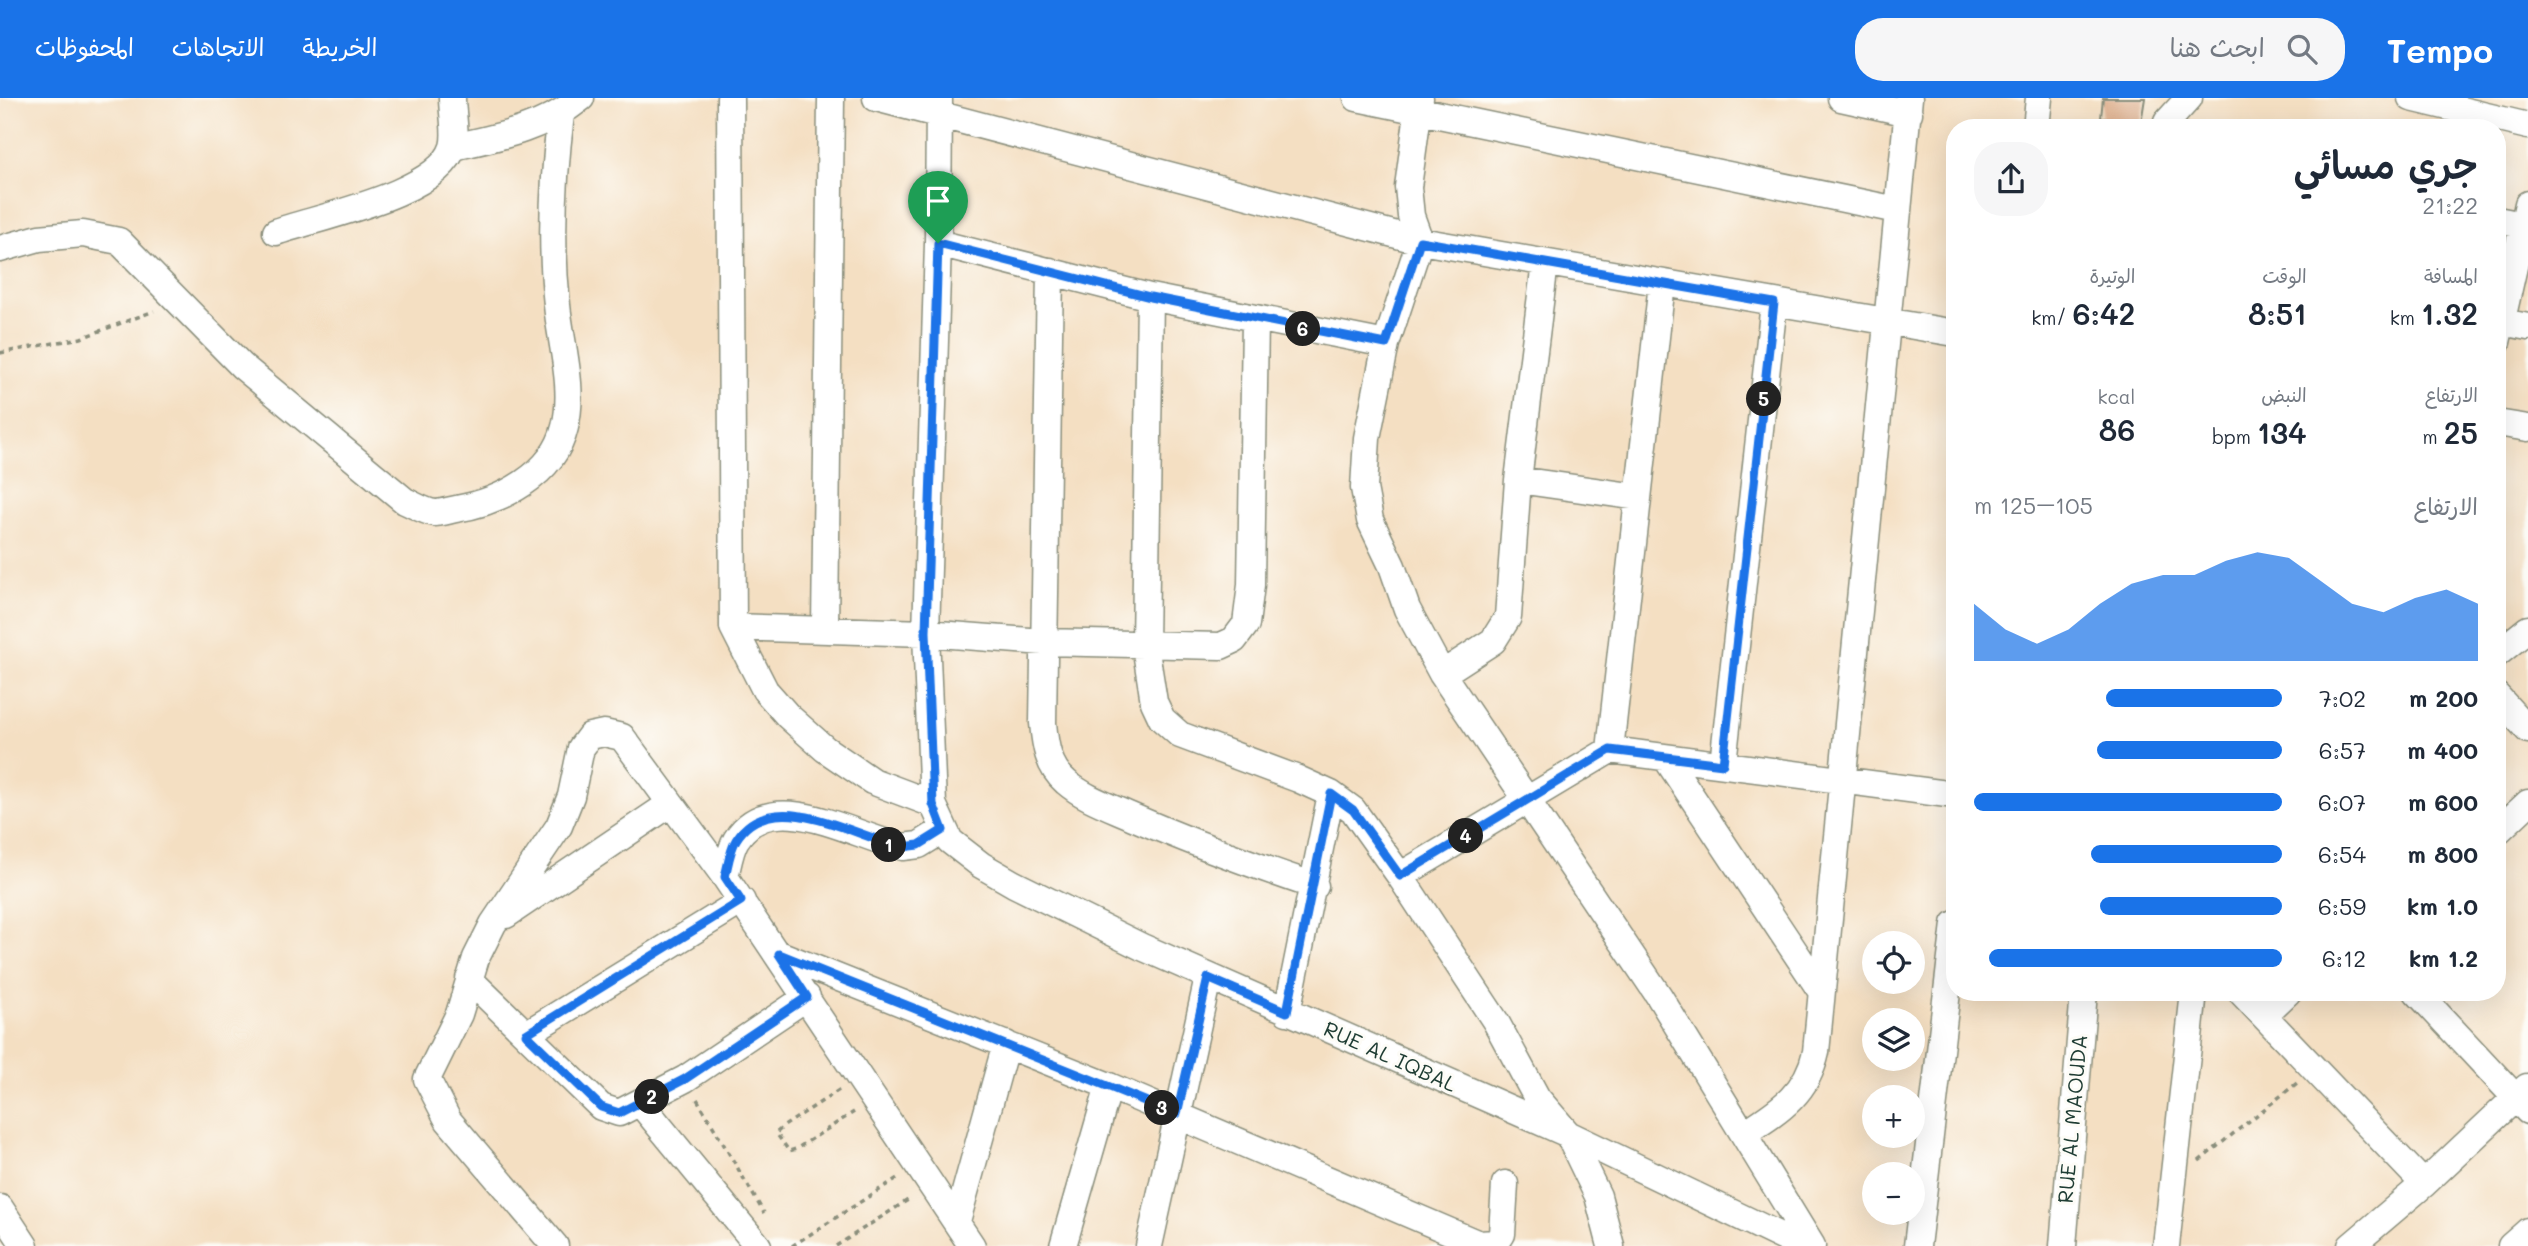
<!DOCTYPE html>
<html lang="ar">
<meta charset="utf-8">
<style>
body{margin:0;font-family:Mali,"Playpen Sans Arabic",sans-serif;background:#f6f6f7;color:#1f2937;direction:rtl;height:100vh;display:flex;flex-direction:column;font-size:26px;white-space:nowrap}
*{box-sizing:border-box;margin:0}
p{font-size:23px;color:#747a83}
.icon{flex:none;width:38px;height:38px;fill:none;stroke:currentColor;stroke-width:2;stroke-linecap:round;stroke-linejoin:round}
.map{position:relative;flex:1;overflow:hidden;direction:ltr}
.side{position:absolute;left:1946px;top:21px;width:560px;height:882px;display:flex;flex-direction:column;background:#fff;border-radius:28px;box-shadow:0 7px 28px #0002;direction:rtl}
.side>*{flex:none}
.tools{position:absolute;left:1862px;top:833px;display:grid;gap:14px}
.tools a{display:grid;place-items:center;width:63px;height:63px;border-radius:50%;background:#fff;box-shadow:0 7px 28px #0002;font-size:35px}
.pin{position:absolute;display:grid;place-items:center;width:60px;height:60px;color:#fff;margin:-72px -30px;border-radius:50% 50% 50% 0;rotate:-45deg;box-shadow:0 0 7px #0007}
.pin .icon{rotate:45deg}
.km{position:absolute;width:35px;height:35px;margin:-18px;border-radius:50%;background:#222;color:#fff;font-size:19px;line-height:35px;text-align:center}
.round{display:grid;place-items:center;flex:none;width:74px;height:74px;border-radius:28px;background:#f6f6f7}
.overview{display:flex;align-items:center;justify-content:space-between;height:119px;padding:0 28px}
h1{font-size:38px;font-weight:600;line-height:52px}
.stats{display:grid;grid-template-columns:repeat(3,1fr);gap:10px;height:119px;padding:7px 28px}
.stats div{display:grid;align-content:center}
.stats b{font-size:30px;font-weight:600}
.stats small{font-size:19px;font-weight:400}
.stats p{font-size:19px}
.chart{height:196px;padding:14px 28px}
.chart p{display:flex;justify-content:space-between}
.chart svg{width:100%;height:126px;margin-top:7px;fill:#1a73e8;opacity:.7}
ul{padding:0 28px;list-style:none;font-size:23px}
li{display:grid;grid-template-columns:112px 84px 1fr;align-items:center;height:52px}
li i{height:18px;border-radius:9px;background:#1a73e8}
header{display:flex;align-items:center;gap:42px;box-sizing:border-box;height:98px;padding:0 35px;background:#1a73e8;color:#fff}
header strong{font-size:33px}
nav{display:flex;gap:38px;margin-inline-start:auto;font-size:24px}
.search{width:490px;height:63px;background:#f6f6f7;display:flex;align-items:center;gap:18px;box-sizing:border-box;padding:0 24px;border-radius:28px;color:#747a83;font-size:26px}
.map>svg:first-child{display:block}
.building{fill:#dba883}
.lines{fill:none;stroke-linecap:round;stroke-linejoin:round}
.minor-casing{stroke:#8a8e7b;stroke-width:29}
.path{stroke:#8a8e7b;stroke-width:3.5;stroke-dasharray:5 5;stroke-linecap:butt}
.minor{stroke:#fff;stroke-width:26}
.route-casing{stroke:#fff;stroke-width:14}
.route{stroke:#1a73e8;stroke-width:9}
.labels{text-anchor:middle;stroke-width:6;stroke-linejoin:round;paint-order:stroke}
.street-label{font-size:21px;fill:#1f3d34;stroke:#fdfcf7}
</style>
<header>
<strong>Tempo</strong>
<div class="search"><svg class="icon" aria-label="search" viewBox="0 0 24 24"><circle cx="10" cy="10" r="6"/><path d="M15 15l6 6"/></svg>ابحث هنا</div>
<nav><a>الخريطة</a><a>الاتجاهات</a><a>المحفوظات</a></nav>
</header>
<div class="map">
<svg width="2528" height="1148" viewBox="0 0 2528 1148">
<rect width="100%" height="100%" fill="#fdfcf7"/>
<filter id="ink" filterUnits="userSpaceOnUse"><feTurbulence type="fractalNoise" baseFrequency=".0143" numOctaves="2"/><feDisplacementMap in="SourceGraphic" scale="14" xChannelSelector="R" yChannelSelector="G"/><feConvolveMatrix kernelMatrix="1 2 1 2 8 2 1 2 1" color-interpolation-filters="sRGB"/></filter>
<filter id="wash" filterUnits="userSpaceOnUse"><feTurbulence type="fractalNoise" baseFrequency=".00686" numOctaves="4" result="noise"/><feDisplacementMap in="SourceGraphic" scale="28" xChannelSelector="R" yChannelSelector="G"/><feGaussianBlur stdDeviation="1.57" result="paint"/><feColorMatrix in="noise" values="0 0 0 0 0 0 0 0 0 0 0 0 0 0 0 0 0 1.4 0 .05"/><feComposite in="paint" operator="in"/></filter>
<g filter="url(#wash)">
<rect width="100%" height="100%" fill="#f4dfc2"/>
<g id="blocks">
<path class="building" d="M2103 0H2145L2141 25 2101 20Z"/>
</g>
</g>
<g filter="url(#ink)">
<use href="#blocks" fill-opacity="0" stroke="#8a8e7b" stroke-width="2"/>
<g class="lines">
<g class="minor-casing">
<path id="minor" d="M730 0 733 529 765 592 788 618 825 651 872 683 933 706
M876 0 1420 143 1955 235
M939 0 938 145 926 535 933 706 950 743 981 767 1014 786 1142 849 1568 1036 1801 1148
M1357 0 1897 112
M1420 0 1408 89 1411 118 1420 143 1386 246 1367 340 1364 390 1370 422 1392 468 1407 511 1442 576 1659 898 1812 1148
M1841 0 1909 15
M2411 0 2528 28
M2036 30 2039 0
M2165 30 2167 24 2189 0
M453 49C499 39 543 31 581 0
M2497 122 2528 128
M276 134C318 119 439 96 453 49 457 36 452 14 452 0
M938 145 1150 199 1386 246
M0 151 39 140 83 136 119 143 242 268 405 403C414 407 425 414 435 415 441 415 450 412 456 411 500 404 554 377 565 329 575 290 561 247 557 207 550 143 553 80 561 16
M1050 173 1043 625C1045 647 1048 669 1066 684 1084 700 1111 709 1133 719 1193 745 1253 767 1315 788
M1150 199 1145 547 1154 604 1162 621 1180 637 1298 681 1331 696 1353 712 1400 778 1496 924 1537 1000 1568 1036 1598 1098 1611 1148
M2497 223 2528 229
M2497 244 2528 106
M2497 325 2528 330
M1518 382 1638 399
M733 529 926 535 1043 544 1221 548 1234 542 1246 526 1251 487 1255 222
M825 531 831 0
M2497 556 2528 531
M1442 576 1493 543 1508 519 1518 382 1545 165
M2497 598 2528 632
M1610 652 1662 185
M1666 660 1821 893
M1723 665 1774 205
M943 732 919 747 903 749C856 740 771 685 736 742 730 752 728 767 725 779L972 1148
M2497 734 2528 705
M1400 778 1610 652 1955 697
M506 817 670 706
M779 856 1109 988 1479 1146 1496 1145 1502 1136 1505 1086
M469 881 601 1009 619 1015 685 981 807 899
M2241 894 2424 1086 2351 1148
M2417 894 2528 1013
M1287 914 1331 696
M2264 917 2288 894
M526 936 742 803
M641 1006 758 1148
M1745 1035C1779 1013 1807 996 1816 954L1909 0
M2424 1086 2527 989
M0 1110 25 1148
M957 1123 1006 946
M555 1148 448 1022 427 981 459 916 476 860 493 826 559 728 571 698 581 650 590 638 604 635 622 639 725 779
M1063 1148 1109 988
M1149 1148 1208 880
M1917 1148 1955 826
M2063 1148 2084 894
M2166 1148 2194 894
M2511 1148 2528 1133"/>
</g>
<path class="path" d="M0 255 81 240 154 213
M839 992 784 1028 776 1035 789 1053 796 1051 854 1014
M697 1001 764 1115
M2199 1063 2297 985
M792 1148 899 1079
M836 1148 911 1100"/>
<use href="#minor" class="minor"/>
</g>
</g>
<g class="lines" filter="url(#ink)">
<g class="route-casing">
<path id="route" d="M1420 143 1774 205 1723 666 1610 652 1400 778 1353 712 1331 696 1287 914 1208 880 1177 1016 779 856 807 899 685 981 619 1015 601 1009 526 936 741 803 725 779C728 767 730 752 736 742 771 685 856 740 903 749L919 747 943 732 933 706 926 534 938 145 1150 199 1386 246Z"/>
</g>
<use href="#route" class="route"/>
</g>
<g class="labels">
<g class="street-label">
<text transform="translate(1390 959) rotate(24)" y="7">RUE AL IQBAL</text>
<text transform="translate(2073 1021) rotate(-85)" y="7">RUE AL MAOUDA</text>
</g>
</g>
</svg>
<div class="tools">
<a><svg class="icon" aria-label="locate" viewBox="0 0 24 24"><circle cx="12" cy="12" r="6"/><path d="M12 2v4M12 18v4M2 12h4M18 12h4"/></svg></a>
<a><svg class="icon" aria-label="layers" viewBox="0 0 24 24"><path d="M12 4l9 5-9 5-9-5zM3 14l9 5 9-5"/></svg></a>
<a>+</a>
<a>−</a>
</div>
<div class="pin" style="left:938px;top:145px;background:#1e9e55"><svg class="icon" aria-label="arrive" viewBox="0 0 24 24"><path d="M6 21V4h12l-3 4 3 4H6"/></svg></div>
<b class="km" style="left:889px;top:747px">1</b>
<b class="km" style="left:652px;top:999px">2</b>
<b class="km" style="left:1162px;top:1010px">3</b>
<b class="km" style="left:1466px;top:738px">4</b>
<b class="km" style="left:1764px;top:301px">5</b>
<b class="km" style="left:1303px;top:231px">6</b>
<section class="side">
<div class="overview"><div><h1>جري مسائي</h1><p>21:22</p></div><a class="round"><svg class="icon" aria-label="share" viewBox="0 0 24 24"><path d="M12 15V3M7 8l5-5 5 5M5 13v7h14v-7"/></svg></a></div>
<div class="stats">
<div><p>المسافة</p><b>1.32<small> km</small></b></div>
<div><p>الوقت</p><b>8:51</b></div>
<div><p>الوتيرة</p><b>6:42<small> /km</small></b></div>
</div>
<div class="stats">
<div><p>الارتفاع</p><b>25<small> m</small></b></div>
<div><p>النبض</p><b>134<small> bpm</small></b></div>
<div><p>kcal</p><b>86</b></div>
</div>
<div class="chart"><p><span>الارتفاع</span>105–125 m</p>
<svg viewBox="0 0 160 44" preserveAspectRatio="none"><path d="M0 44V24L10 33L20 38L30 33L40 24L50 17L60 14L70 14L80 9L90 6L100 8L110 16L120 24L130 27L140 22L150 19L160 24V44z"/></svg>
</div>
<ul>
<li><b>200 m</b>7:02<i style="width:57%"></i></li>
<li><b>400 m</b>6:57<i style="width:60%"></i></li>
<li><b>600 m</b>6:07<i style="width:100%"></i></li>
<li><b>800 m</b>6:54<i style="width:62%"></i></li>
<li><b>1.0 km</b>6:59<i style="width:59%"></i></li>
<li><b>1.2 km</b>6:12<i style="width:95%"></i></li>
</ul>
</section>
</div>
